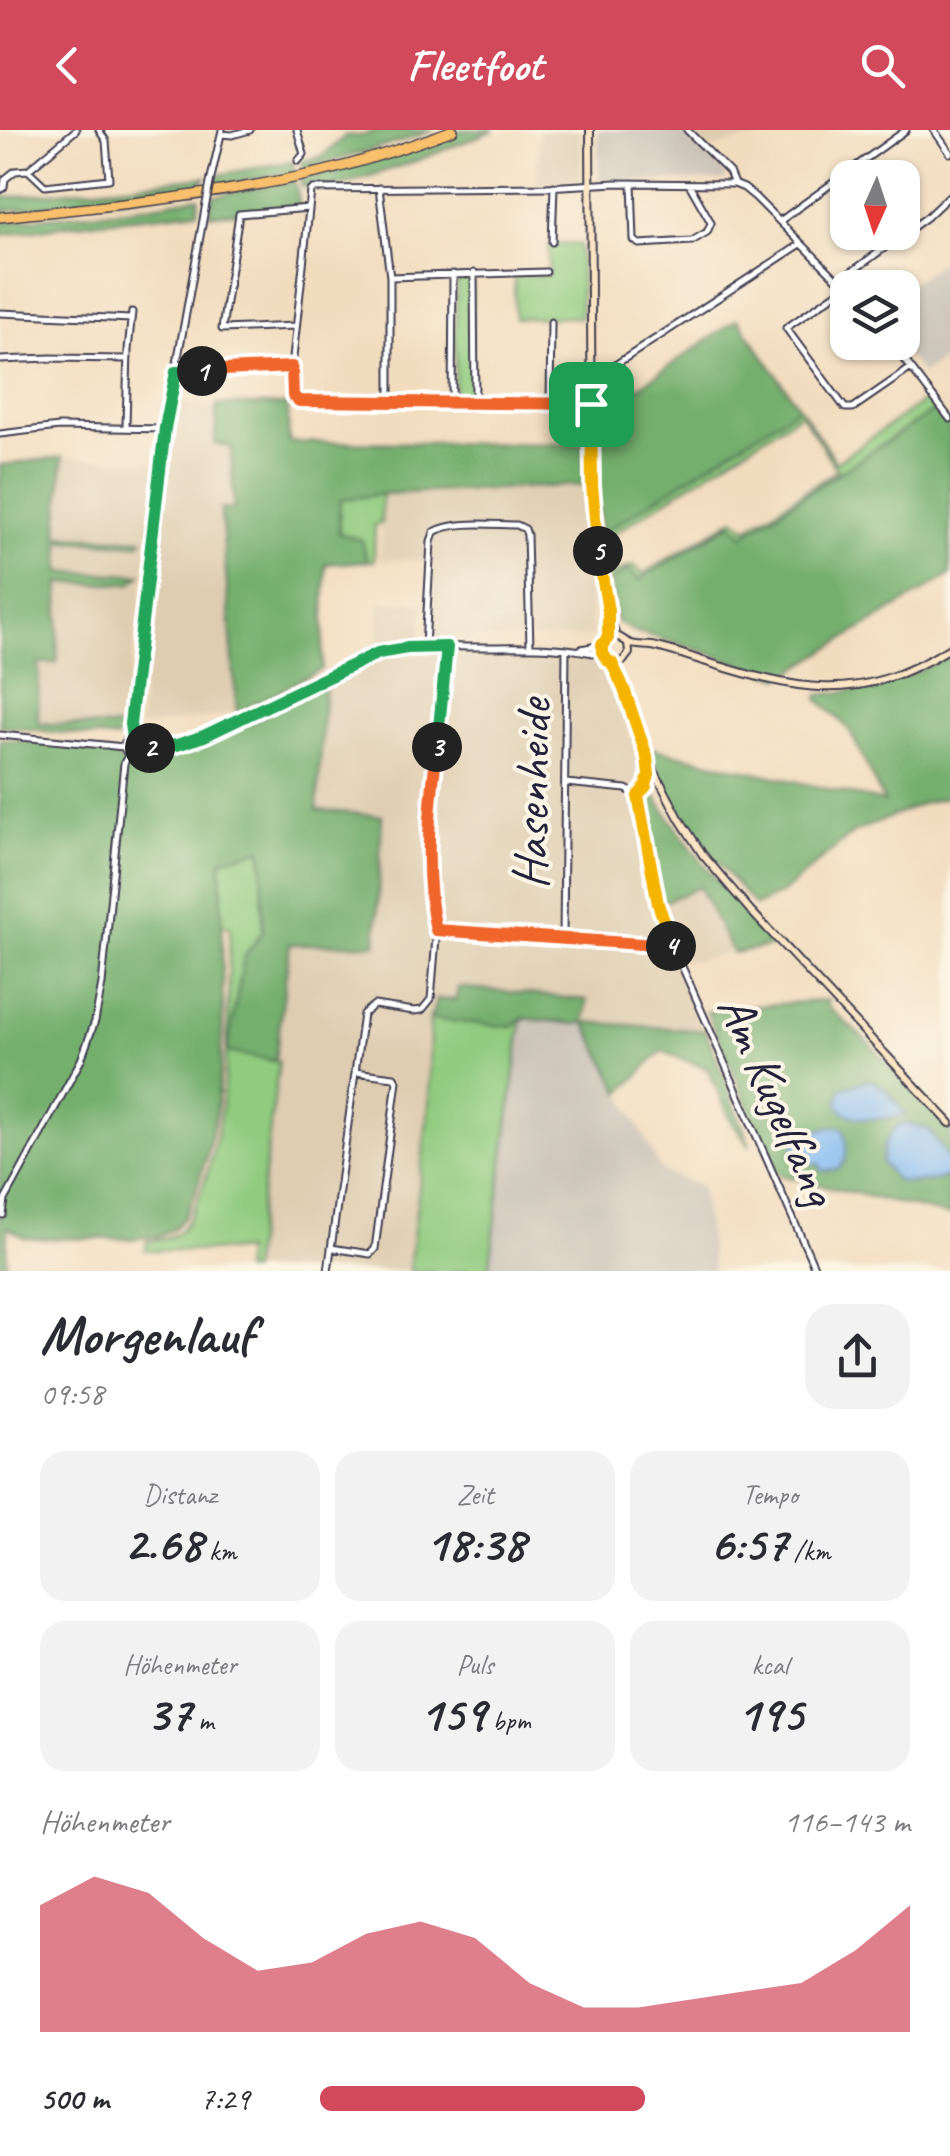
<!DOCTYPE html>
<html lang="de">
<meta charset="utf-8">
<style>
body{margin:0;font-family:Caveat,sans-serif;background:#f2f2f3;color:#2b2b33;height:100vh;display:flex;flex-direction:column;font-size:38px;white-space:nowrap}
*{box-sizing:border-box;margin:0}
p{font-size:32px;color:#7c7c81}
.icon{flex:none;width:55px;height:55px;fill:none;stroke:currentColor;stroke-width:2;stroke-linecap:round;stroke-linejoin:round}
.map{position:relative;height:1141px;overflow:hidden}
.sheet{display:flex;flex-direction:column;background:#fff;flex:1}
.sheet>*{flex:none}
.needle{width:65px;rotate:183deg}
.fabs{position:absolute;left:830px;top:30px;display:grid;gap:20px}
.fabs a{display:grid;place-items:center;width:90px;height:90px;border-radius:20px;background:#fff;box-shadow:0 2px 8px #0004;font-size:50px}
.pin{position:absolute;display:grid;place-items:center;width:85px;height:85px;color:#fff;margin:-42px;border-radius:20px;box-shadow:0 5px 15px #0006}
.km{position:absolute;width:50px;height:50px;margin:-25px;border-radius:50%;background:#222;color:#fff;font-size:28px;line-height:50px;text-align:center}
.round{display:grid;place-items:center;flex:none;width:105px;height:105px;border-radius:30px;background:#f2f2f3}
.head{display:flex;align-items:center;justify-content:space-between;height:170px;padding:0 40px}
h1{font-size:55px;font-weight:700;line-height:75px}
.metrics{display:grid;grid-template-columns:repeat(3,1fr);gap:15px;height:170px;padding:10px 40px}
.metrics div{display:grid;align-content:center;border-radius:25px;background:#f2f2f3;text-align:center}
.metrics b{font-size:50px;font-weight:700}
.metrics small{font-size:28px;font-weight:400}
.metrics p{font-size:28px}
.chart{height:280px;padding:20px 40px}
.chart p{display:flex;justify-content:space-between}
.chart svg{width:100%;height:180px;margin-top:10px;fill:#d1495b;opacity:.7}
ul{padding:0 40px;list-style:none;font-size:32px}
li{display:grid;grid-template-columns:160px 120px 1fr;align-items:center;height:75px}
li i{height:25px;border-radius:12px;background:#d1495b}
header{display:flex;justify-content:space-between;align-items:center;height:130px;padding:0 40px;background:#d1495b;color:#fff;font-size:45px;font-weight:700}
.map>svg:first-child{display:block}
.built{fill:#dfcdb2}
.industrial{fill:#cbc3b8}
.green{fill:#90cb7f;stroke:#59765d;stroke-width:2.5;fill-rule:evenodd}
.forest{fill:#74af6e;stroke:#4b6854;stroke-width:2.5}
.water{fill:#84bcf4;stroke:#536f98;stroke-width:2.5}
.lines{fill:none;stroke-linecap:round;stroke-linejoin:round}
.street-casing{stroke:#413e4f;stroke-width:9}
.secondary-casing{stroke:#413e4f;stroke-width:10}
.highway-casing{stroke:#413e4f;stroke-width:12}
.street{stroke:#fff;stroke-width:5}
.secondary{stroke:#fce5c4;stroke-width:6}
.highway{stroke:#f8bf6c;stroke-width:9}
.street-bridge-casing{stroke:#413e4f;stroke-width:9;stroke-linecap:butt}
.street-bridge{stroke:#fff;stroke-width:5}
.split-1-casing{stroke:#fff;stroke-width:20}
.split-2-casing{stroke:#fff;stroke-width:20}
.split-3-casing{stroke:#fff;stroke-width:20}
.split-4-casing{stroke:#fff;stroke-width:20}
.split-5-casing{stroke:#fff;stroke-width:20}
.split-6-casing{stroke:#fff;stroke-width:20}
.split-1{stroke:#f0652b;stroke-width:12}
.split-2{stroke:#22a559;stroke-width:12}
.split-3{stroke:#22a559;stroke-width:12}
.split-4{stroke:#f0652b;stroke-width:12}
.split-5{stroke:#f5b400;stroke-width:12}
.split-6{stroke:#f5b400;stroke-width:12}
.labels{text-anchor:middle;stroke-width:8;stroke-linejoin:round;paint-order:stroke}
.street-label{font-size:50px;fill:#22223b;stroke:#fcf5e5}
</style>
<header><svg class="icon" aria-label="back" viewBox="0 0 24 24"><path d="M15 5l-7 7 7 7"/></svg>Fleetfoot<svg class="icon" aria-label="search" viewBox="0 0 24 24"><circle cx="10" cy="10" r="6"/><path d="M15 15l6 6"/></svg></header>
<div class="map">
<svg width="950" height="1141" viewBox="0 0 950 1141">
<rect width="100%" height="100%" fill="#fcf5e5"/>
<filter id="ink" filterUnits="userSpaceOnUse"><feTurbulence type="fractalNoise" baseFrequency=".01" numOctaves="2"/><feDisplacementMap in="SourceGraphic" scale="20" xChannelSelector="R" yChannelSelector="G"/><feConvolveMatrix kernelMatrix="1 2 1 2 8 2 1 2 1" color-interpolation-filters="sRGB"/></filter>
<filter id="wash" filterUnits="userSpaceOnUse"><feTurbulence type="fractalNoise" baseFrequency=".0048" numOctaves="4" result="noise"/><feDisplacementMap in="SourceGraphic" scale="40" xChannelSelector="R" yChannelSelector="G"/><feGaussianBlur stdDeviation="2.25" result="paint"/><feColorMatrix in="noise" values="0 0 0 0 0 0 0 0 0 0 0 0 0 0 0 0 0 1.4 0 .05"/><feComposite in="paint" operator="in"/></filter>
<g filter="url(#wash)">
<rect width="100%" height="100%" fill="#f2dcbe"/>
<path class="built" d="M539 0H580L581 53 537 55Z
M688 0H782L709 20Z
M173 274 217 275 215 314 231 315 234 380H221L237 583 139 597 168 299Z
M63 327 156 332 149 410 123 598 38 593 39 532 56 533 58 406Z
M584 355 592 507 430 510 433 430H380L382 364Z
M380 472 423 473 420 509 378 515Z
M442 523 593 524 609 539 629 604 645 642 635 668 655 776 669 820 706 901 585 891 587 869 456 870 430 889 429 974 409 1141H251L279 933 275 931 290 813 375 814 317 681 325 554 382 529 397 525Z
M699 757 733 823 684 832 676 817 661 773Z"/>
<path class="industrial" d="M598 0H682L723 41 726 42 725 51 599 50Z
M950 126V225L922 244 896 213 902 212 903 158Z
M522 888 576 894 585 891 662 1042 701 1056 713 1141H489Z"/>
<path class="green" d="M580 114 581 187 515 188 514 145H548L549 115Z
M457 148H472L470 271H454Z
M927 269 935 280 743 405 731 393 639 451 629 440 609 452 603 427 601 404 799 277 836 332ZM801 283 837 340 747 398 735 388 643 444 634 435 611 445 605 409Z
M382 364 381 394 375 395 374 431H367L361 410 338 403 339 370Z
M262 718 263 801 244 827 228 922 279 932 251 1141H243L244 1121 145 1120 147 1111C156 1110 169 1109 177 1103 187 1096 192 1082 197 1071 233 984 226 888 230 796H222L221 730Z
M522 888 489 1141H409L429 974 430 889 512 897Z"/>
<path class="forest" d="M379 0H434L397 13 303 39 301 32 323 26 346 5 361 6Z
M462 0H494L416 31 339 56 302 57 301 50 401 23Z
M293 31 294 42 215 56 217 45Z
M206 47 200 57 126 68 0 81V68Z
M295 51 300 76 209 85 213 66Z
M199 67 198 81 68 95 0 105V92L129 79Z
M738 189 799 277 601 404 597 353 595 287Z
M217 275H288L289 312 583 314 584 355 382 364 340 370 339 403 362 410 367 431 326 434 322 539 237 583 221 379H234L231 316 215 314Z
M935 280 950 299V445L781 548 693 518 633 501 617 492 609 452 629 439 639 450 732 393 743 405Z
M63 327 58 406 143 409 139 414 60 411 61 442 141 445 130 454 60 453 57 533H39L38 593 123 598 121 607 115 609 0 596V335Z
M950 524V666L924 673 854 702 781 764 755 776C715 729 667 678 650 618L884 672 849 599 818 569 819 565C866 560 910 550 950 524Z
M325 554 317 680 382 686 376 814H290L275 931 227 922 244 827 263 801 262 719 221 730 223 880 221 936 216 985 206 1028 195 1064 184 1088 174 1099 159 1106 130 1109 26 1108 7 1097 6 1141H0V609L75 616 116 625 122 633 169 625 208 614Z
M651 657C683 716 730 764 772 816L733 823 699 757 661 773 642 667Z
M458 857 587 870 585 892 706 901 750 1016 732 992 708 939 662 921 621 963 585 892 576 894 522 888 512 897 430 889 437 869 456 870Z
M828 870V877L869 913 950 1001V1035L949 1030 929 1000 909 994 910 1053 945 1048 950 1043V1068L947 1074 950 1075V1086L784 1046 777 1042 707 882 729 878Z"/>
<path class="water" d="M867 950C885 952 896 973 906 986 883 988 856 995 839 977V966L843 958Z
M908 994 929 1000 949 1030 950 1043C938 1053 914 1053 898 1051L882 1033C882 1016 887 1007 898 995Z
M833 997 843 998C847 1008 849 1031 839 1038 837 1039 824 1041 822 1041L820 1034 802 1032 795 1027 793 1020 799 1004Z"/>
</g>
<g filter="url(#ink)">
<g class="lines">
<g class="street-casing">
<path id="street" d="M297 0 304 24 298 31
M687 0 729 42 734 54
M934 0 950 23
M221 4 232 5 250 0
M28 40 45 56 109 49 106 11 99 0
M211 48 222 0
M632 53 634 110 639 114 692 111 707 102 711 93 709 89 689 54
M379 58 390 147V272
M0 60 4 57 5 49 15 41 28 40 76 0
M780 91 906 0
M552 112 554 56
M474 143 475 273
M390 147 546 142
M839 151 927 87 950 65
M845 157 786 198 845 278H853L911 238
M0 183 131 189
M295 196 222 199 239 84 309 78
M891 212 950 289
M0 230 50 228 128 229
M292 237 311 61 313 59 546 57 616 53 734 54 744 58 755 67 848 160
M176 242 292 237 293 267 299 271 591 274
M592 247 598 246 801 114
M452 273 453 144
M550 273 551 192
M126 296 128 220 132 182
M0 304 59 297 165 299
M425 516 431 412 434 402C454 390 494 395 517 395L525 399 527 405 530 517
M581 519 602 515
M0 605 124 617
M132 607 130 594 133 567 165 299 205 79
M124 616a9 9 0 1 1 18 0a9 9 0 1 1-18 0Z
M142 618C185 618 220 599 257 581 295 562 334 539 374 525 407 513 446 517 481 517 521 517 563 515 602 525
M566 653 626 659 639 666 658 774 673 816 816 1141
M639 666C648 653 647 645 647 630
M437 800 659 817 673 816
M563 809 566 519
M3 1085 5 1070 81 930 95 891 102 854 124 633 129 624
M331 1118 370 1124 375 1119 397 951 394 947 355 942
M328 1141 363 884 374 875 414 881 422 880 431 869 436 808 430 743 432 665 447 517"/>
</g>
<g class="secondary-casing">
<path id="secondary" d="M590 0 592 355 598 426 608 481 616 506
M628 513 629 523 623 531 612 533 603 525 604 512 616 506C621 507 624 511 629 513 634 516 645 515 652 516 667 519 682 524 697 529 796 560 856 577 950 518
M612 533 624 559 647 627 679 688 703 725 750 780 950 993"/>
</g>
<g class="highway-casing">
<path id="highway" d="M0 87C107 76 215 66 321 42 366 31 410 16 453 0"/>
</g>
<use href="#street" class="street"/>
<use href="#secondary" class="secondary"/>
<use href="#highway" class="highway"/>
<g class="street-bridge-casing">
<path id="street-bridge" d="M205 79 211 48"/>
</g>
<use href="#street-bridge" class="street-bridge"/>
</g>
</g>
<g class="lines" filter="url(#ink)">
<g class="split-1-casing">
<path id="split-1" d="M202 241 292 237 293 266 299 271 591 274"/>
</g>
<g class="split-2-casing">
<path id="split-2" d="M150 618H142L140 611 132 608 130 594 165 298 176 242 202 241"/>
</g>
<g class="split-3-casing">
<path id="split-3" d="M150 618 177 615 204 606 378 523 407 518 447 517 437 617"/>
</g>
<g class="split-4-casing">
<path id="split-4" d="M437 617C430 676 423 741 436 800L671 816"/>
</g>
<g class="split-5-casing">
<path id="split-5" d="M598 421 608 481V508L602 515V522L607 530 612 533 624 559 647 627 649 645 646 656 638 666 658 774 673 816H671"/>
</g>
<g class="split-6-casing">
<path id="split-6" d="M591 274 592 355 598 421"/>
</g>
<use href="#split-1" class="split-1"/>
<use href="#split-2" class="split-2"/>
<use href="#split-3" class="split-3"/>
<use href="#split-4" class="split-4"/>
<use href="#split-5" class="split-5"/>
<use href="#split-6" class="split-6"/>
</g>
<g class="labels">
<g class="street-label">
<text transform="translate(530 664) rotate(-89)" y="18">Hasenheide</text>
<text transform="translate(779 969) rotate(66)" y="18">Am Kugelfang</text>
</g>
</g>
</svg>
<div class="fabs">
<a><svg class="needle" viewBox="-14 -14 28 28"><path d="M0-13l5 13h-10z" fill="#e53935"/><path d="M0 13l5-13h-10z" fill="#7c7c81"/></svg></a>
<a><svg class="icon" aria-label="layers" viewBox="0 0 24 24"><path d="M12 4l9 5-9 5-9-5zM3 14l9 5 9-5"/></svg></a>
</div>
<div class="pin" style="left:591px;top:274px;background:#1e9e55"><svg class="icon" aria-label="arrive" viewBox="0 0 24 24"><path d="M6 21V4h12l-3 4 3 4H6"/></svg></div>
<b class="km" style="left:202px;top:241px">1</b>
<b class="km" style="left:150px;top:618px">2</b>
<b class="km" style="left:437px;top:617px">3</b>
<b class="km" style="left:671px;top:816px">4</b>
<b class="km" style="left:598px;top:421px">5</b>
</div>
<section class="sheet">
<div class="head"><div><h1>Morgenlauf</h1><p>09:58</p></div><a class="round"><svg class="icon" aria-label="share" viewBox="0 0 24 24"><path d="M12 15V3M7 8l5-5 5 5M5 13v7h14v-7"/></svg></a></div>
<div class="metrics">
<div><p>Distanz</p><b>2.68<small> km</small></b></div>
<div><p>Zeit</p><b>18:38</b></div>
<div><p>Tempo</p><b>6:57<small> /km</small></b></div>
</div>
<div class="metrics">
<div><p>Höhenmeter</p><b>37<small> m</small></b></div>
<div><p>Puls</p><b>159<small> bpm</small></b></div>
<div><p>kcal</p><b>195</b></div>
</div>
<div class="chart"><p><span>Höhenmeter</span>116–143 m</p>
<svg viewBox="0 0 160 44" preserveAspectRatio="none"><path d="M0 44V13L10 6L20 10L30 21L40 29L50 27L60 20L70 17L80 21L90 32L100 38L110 38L120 36L130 34L140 32L150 24L160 13V44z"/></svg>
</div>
<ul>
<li><b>500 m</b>7:29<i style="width:55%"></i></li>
</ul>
</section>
